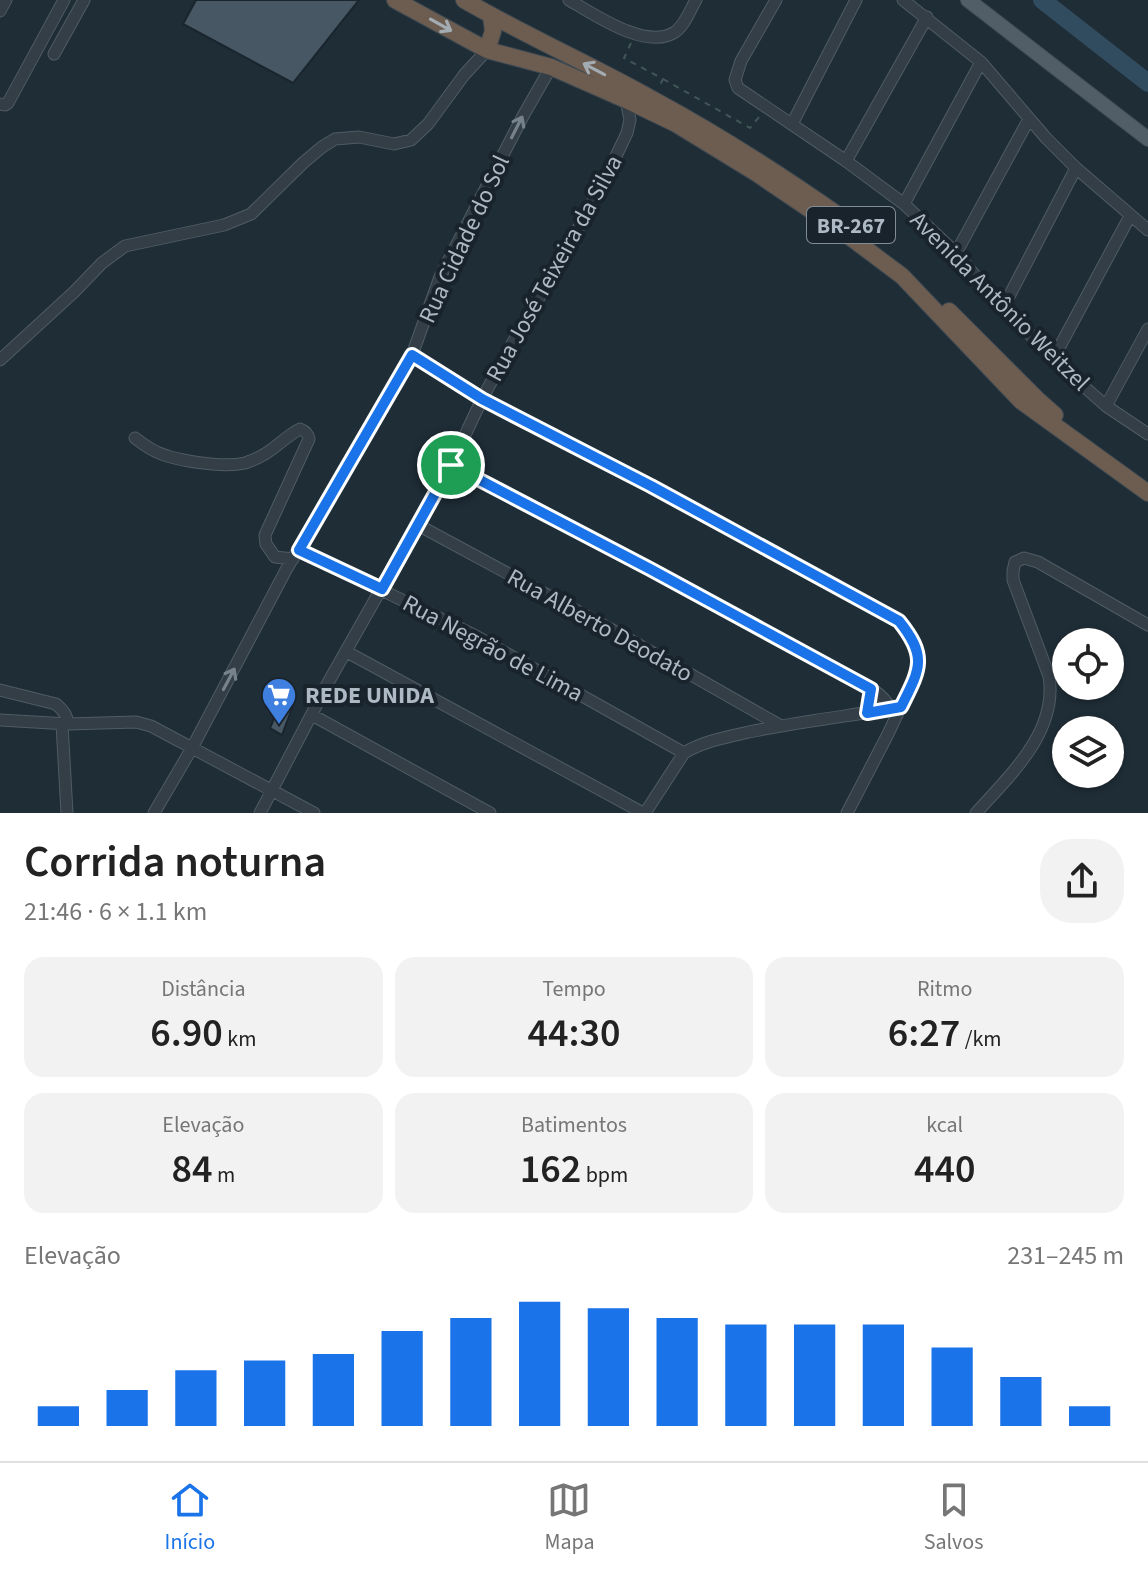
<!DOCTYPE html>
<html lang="pt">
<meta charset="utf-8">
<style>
body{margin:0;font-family:"Source Sans 3",sans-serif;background:#f2f2f2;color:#222;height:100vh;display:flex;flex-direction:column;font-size:30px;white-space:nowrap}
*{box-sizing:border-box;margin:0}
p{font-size:26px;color:#767676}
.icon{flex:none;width:44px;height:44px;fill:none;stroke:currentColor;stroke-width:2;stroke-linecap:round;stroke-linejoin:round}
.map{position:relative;height:813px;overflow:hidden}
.sheet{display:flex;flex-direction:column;background:#fff;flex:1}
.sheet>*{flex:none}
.fabs{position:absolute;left:1052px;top:628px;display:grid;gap:16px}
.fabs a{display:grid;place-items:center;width:72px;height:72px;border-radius:50%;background:#fff;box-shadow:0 2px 6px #0004;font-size:40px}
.pin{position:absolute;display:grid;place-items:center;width:68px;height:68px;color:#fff;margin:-34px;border:4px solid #fff;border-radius:50%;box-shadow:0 2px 8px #0007}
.round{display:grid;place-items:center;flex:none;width:84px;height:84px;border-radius:32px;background:#f2f2f2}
.summary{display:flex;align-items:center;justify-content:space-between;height:136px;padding:0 24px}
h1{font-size:44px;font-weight:600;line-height:60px}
.stats{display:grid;grid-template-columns:repeat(3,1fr);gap:12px;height:136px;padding:8px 24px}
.stats div{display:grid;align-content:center;border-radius:20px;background:#f2f2f2;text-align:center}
.stats b{font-size:40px;font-weight:600}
.stats small{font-size:22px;font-weight:400}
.stats p{font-size:22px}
.chart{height:224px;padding:16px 24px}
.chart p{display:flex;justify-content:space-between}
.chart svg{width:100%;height:144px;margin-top:8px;stroke:#1a73e8;stroke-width:6}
.menu{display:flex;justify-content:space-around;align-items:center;height:112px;border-top:2px solid #e0e0e0;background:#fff;font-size:22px;color:#767676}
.menu a{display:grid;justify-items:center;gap:4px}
.menu .on{color:#1a73e8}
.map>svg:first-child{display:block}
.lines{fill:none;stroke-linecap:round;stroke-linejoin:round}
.river{stroke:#324c5f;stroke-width:18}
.building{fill:#475763;stroke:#1a252e;stroke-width:2}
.minor-casing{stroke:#505c65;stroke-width:13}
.major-casing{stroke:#3f4a54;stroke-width:16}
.highway-casing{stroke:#3d4952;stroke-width:18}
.path{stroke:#415656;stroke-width:2;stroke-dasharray:6 6;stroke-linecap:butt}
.minor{stroke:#333e47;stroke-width:11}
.major{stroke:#515e68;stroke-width:14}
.highway{stroke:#6d5d50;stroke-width:16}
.oneway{stroke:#a3abb3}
.oneway2{stroke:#76828c}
.route-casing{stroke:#fff;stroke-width:16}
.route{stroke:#1a73e8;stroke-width:10}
.labels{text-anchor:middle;stroke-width:8;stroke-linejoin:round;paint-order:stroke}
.shield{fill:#19232c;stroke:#818c96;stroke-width:2}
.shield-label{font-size:22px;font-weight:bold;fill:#adb9c4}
.street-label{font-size:24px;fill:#adb9c4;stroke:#19232c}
.poi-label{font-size:24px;font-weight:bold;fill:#adb9c4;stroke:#19232c;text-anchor:start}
</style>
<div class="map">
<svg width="1148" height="813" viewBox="0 0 1148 813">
<rect width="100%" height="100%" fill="#1f2d37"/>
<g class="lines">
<path class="river" d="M1042 0 1148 83"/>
</g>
<path class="building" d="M196 0H359L293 83 183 24Z
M276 693 294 703 282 735 270 728 277 712 266 707Z"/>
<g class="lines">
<g class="minor-casing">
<path id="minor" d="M569 0C594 14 646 51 675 32 685 25 690 10 696 0
M776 0 741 61 735 80 738 88 846 161 904 204 956 253 978 279 1053 359 1106 406 1148 434
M903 0 981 62 1046 138 1076 168 1148 230
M0 11 6 0
M54 54 84 0
M0 104 5 105 8 103 64 0
M792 124 856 0
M846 161 927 17
M904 204 981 62
M956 253 1029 119
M1004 306 1076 168
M412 355 482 399 651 486 899 621 913 639 918 653V670L888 734 847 813
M1053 359 1130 216
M0 360 74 292 102 263 125 246 224 225 251 214 303 163 322 147 335 139 359 137 394 144 411 140 428 124 464 75 487 50
M1106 406 1148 329
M135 438C140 442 146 446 151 449 171 461 223 468 245 463 251 461 258 458 263 455 276 448 286 436 300 429 305 431 308 433 309 439L265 535 266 544 275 557 293 559
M451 465 650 569 850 679C868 687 881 691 891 709
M418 525 616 632 781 726
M299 550 472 634 684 753
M347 652 643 813
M0 690 56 704C63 710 67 715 68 724
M312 715 490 813
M0 720 68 724 136 722 151 726 314 813
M62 724 67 813
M154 813 192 748 286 570 412 355 440 277 523 116 551 67
M260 813 329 681 451 465 482 399 509 349 565 253 608 173 627 133 630 120 626 100
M645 813 684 753C704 741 727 737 749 732 798 722 847 716 896 708
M976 813C1010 775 1058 732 1049 676L1013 580V571L1015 562 1024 558 1038 562 1148 625"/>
</g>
<g class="major-casing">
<path id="major" d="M968 0 1148 139"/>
</g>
<g class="highway-casing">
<path id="highway" d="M395 0 487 50 551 67 626 100 676 124 756 173 846 234 902 276 1021 401 1148 493
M464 0C526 36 592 65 654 100 719 135 781 175 841 217
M487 50 493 31 491 16
M949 311 1038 400 1055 415"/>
</g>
<path class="path" d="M631 43 624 58 663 79 659 87
M663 79 750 128 759 117"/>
<use href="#minor" class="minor"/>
<use href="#major" class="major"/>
<use href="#highway" class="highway"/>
</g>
<defs><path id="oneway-shaft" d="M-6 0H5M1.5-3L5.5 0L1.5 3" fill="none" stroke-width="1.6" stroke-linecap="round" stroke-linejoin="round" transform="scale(2)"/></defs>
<g class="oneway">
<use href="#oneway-shaft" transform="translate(441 25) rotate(29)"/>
<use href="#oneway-shaft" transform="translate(594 69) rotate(-152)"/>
</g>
<g class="oneway2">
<use href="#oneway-shaft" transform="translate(517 127) rotate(-63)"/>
<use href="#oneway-shaft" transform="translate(229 679) rotate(-62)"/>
</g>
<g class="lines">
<g class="route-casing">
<path id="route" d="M412 355 482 399 651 486 899 621C928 657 920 669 901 707L867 713 871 689 650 569 451 465 382 589 299 550Z"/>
</g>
<use href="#route" class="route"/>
</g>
<defs>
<g id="supermarket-pin" transform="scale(1.8)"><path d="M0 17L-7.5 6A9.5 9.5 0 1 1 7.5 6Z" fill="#3f7fe0" stroke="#19232c"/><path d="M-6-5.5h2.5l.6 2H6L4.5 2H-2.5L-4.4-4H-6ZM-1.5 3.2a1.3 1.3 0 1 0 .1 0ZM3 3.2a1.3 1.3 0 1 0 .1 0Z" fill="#fff"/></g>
</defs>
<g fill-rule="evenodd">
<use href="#supermarket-pin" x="279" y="695"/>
</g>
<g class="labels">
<rect class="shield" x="807" y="207" width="88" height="36" rx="6"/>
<g class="shield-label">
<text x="851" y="233">BR-267</text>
</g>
<g class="street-label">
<text transform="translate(464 239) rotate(-65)" y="8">Rua Cidade do Sol</text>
<text transform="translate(554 268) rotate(-61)" y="8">Rua José Teixeira da Silva</text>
<text transform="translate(1000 301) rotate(45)" y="8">Avenida Antônio Weitzel</text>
<text transform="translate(600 625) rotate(29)" y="8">Rua Alberto Deodato</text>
<text transform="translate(493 648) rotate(28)" y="8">Rua Negrão de Lima</text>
</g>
<g class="poi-label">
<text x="305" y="703">REDE UNIDA</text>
</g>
</g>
</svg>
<div class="fabs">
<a><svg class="icon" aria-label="locate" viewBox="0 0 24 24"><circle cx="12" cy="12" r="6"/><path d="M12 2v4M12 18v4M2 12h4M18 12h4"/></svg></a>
<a><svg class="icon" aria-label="layers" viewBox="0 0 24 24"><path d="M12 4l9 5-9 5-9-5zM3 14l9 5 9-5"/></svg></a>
</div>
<div class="pin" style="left:451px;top:465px;background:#1e9e55"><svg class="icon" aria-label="arrive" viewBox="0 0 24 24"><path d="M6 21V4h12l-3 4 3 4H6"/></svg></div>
</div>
<section class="sheet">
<div class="summary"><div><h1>Corrida noturna</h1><p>21:46 · 6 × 1.1 km</p></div><a class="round"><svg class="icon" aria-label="share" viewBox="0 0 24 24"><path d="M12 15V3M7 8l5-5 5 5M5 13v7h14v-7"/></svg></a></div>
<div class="stats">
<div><p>Distância</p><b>6.90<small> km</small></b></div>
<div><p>Tempo</p><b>44:30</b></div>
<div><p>Ritmo</p><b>6:27<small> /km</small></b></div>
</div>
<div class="stats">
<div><p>Elevação</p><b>84<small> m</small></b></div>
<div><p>Batimentos</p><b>162<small> bpm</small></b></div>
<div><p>kcal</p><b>440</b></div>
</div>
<div class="chart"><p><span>Elevação</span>231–245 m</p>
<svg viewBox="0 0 160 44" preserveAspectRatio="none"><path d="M5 44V38M15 44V33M25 44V27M35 44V24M45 44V22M55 44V15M65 44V11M75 44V6M85 44V8M95 44V11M105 44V13M115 44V13M125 44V13M135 44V20M145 44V29M155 44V38"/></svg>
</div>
</section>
<nav class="menu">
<a class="on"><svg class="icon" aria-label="home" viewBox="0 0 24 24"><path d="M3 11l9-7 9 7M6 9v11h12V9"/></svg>Início</a>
<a><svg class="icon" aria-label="map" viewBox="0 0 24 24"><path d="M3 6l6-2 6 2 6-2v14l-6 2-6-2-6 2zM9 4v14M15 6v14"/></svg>Mapa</a>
<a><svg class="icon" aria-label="saved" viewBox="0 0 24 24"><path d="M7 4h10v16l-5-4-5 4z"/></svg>Salvos</a>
</nav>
